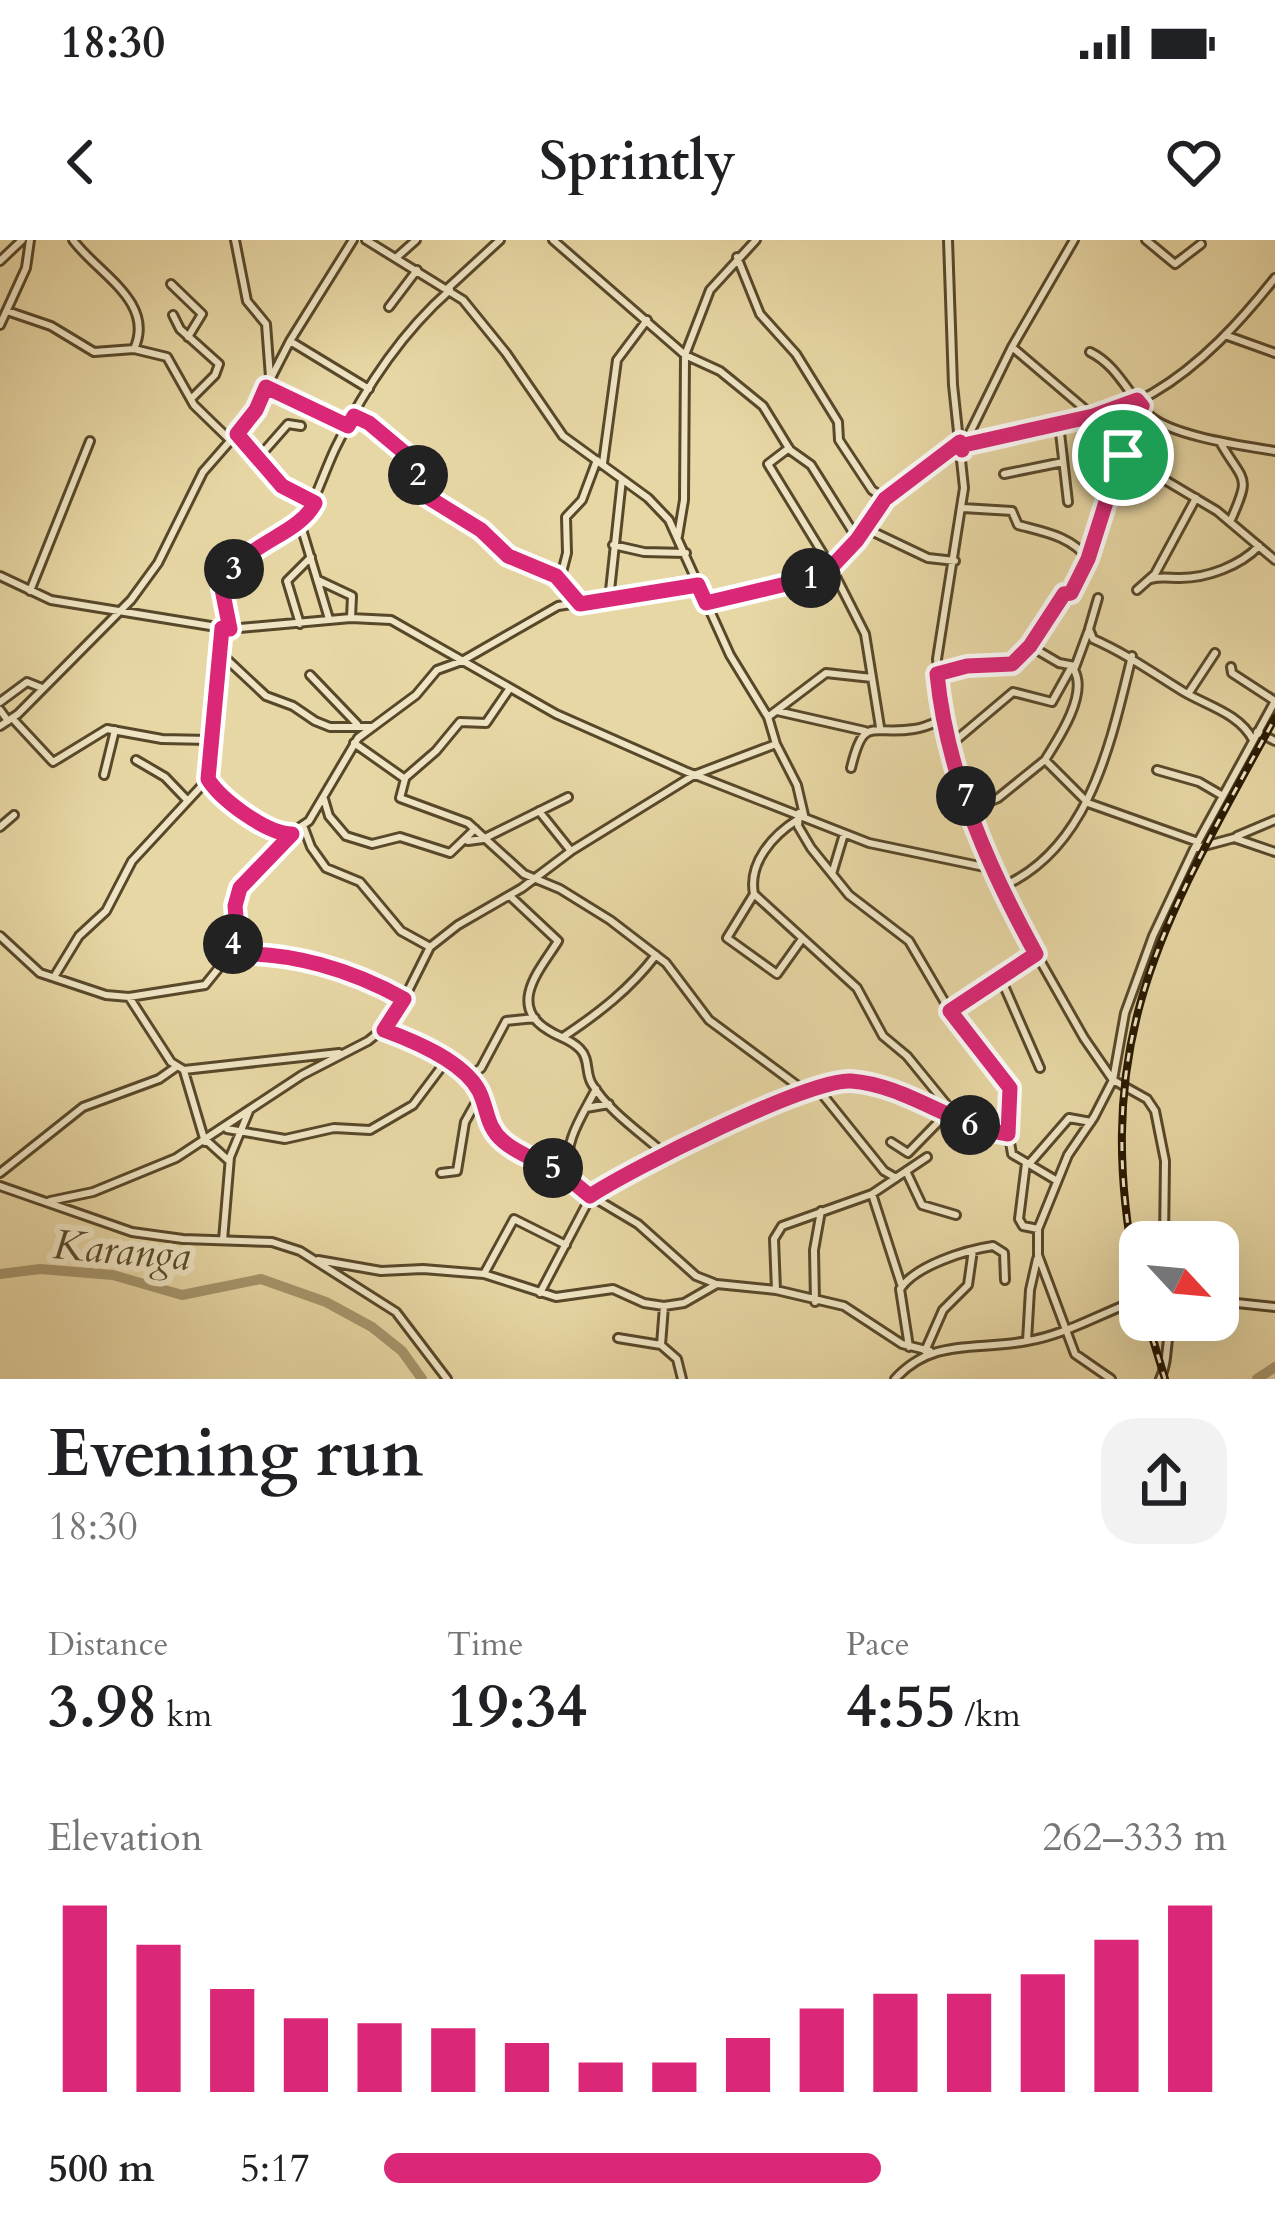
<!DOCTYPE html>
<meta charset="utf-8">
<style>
body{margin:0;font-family:Cardo,serif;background:#f2f2f2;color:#202124;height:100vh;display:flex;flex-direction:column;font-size:45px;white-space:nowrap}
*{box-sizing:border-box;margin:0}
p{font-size:39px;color:#757577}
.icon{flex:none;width:66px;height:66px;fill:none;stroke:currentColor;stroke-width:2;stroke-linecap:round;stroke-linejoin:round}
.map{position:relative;height:1139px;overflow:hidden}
.side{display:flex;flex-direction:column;background:#fff;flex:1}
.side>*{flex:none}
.needle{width:78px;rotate:116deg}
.buttons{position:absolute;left:1119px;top:981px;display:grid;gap:24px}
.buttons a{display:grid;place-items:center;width:120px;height:120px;border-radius:24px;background:#fff;box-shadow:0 12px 48px #0002;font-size:60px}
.pin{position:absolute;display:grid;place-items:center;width:102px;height:102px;color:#fff;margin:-51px;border:6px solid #fff;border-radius:50%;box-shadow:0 3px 12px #0007}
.km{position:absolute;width:60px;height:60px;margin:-30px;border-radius:50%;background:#222;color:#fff;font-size:33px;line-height:60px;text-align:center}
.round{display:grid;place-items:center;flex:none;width:126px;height:126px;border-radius:36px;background:#f2f2f2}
.head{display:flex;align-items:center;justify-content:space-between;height:204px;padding:0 48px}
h1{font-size:66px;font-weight:700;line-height:90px}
.stats{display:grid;grid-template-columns:repeat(3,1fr);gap:18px;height:204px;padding:12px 48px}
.stats div{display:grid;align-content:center}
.stats b{font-size:60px;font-weight:700}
.stats small{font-size:33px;font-weight:400}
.stats p{font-size:33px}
.chart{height:336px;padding:24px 48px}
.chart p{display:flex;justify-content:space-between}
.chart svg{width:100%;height:216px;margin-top:12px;stroke:#db2777;stroke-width:6}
ul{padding:0 48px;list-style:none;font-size:39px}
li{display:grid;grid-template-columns:192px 144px 1fr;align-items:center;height:90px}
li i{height:30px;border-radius:15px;background:#db2777}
.status{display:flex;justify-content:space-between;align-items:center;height:84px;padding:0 60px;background:#fff;direction:ltr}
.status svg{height:33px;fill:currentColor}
header{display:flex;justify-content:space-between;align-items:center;height:156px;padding:0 48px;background:#fff;font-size:54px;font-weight:700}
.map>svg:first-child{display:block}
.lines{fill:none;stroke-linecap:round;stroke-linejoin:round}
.river{stroke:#a6966d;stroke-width:10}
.minor-casing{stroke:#58482a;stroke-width:12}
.minor{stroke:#efe5c4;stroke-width:6}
.rail-casing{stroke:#281801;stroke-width:8}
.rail{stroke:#efe5c4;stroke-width:3;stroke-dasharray:9;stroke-linecap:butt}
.route-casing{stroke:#fff;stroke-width:24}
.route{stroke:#db2777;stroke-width:15}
.labels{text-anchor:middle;stroke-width:12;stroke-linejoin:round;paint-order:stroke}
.water-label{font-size:42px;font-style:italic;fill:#5a4a2c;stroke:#efe5c4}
</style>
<div class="status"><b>18:30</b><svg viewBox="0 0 49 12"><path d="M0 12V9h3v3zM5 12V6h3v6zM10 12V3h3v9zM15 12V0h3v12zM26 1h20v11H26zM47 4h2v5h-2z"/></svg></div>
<header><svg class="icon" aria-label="back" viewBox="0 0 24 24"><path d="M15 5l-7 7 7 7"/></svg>Sprintly<svg class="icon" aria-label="heart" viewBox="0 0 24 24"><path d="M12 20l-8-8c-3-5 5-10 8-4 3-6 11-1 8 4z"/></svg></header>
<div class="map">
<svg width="1275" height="1139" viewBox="0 0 1275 1139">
<rect width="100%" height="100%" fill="#e7d7a4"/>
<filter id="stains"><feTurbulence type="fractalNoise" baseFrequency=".00167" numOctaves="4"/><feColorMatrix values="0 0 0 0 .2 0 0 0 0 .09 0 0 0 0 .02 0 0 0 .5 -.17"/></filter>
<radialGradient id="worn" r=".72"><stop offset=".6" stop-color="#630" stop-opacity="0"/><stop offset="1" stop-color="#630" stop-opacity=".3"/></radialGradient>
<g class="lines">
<path class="river" d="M0 1034 40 1029 113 1035 182 1055 261 1039 326 1062 372 1087 402 1111 422 1139
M1257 1139 1275 1127"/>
<g class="minor-casing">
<path id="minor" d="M73 0C97 33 156 62 134 109
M235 0 247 61 266 84 270 137
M366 0 463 60 506 113 563 196 648 258 669 280 730 415 768 477 776 504 797 545 804 575
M553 0 685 115 720 131 763 166 790 210 811 225 858 300
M948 0 953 145 964 248 937 419 943 479 970 570 999 648 1084 798 1113 840 1147 859 1155 871 1165 921 1164 1002
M1146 0 1175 24 1201 4
M397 17 416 0
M737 17 760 74 796 114 838 182 839 200 872 250 885 259
M0 21 22 0
M171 44 202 74 188 97
M448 48 500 0
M389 67 417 30
M7 71 51 86 94 112 134 109 167 117 194 165 231 201
M173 75 180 89 219 124 215 135 191 159
M0 85 26 28 30 0
M1225 95 1275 113
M290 101 369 149
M1012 107 1093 176
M1090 112C1117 125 1128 154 1148 174 1169 196 1245 206 1275 211
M266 147 348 186
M355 176 369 183 407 215 426 256 481 290 508 316 556 336 581 364
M1059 184 1068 262
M237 194 286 250 315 263
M1220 202C1244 244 1252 233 1230 282
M964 204C1025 192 1098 184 1153 153 1201 125 1241 81 1275 38
M963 207 1012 107 1074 0
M789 208 768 224 831 327 865 394 880 487
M1123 215 1217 271 1275 320
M258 218 288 184 301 186
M603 223 617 120 647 80
M1004 234 1063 222
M963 268 1012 271 1018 285C1044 292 1071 296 1088 319
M865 288 928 318 955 321
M678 296 684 260 685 115 710 50 756 0
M613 305 644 312 686 313
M0 336 51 360 229 389 351 378 391 380 556 474 685 531 869 603 989 628
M1151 339C1161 336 1169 338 1180 338 1207 338 1240 326 1259 306
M318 340 352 356 351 378
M560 340 567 313 566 277 582 260 597 220
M1137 350 1155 334 1196 258
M30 351 90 201
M1098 358 1089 389 1093 399C1127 414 1153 433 1184 452 1208 466 1240 474 1253 500
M609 360 622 239
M706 363 824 335 858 300 885 259 925 225 960 202
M329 379 301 286C315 261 323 235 335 209 364 149 400 94 450 50
M300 384 287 341 311 317
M222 388 208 539C222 561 263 589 288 595L309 581 358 498 416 455 437 430 462 421 558 366 698 345
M229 389C228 378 221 362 222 350 224 323 281 290 303 281
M1030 406 1059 423 1075 426
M219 412 266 456 293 466 315 481 330 487H373
M1231 427 1232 433 1275 461
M937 433 967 426 1012 424 1030 406 1063 355 1071 353 1088 319 1133 180 1141 166
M310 435 357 484
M1188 454 1215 413
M0 462 27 442 42 448
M0 470 8 481
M777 471 865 491
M768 477 826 433 872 438
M12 478 53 522 107 489 162 499 210 500
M0 486 18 474 131 360 158 323 203 232 251 177 290 101 353 0
M1257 492 1275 501
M354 503 405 539 400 558 468 583 524 634 560 649 610 680 666 723 709 780 798 846C818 855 833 839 853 841 908 848 954 886 1008 894
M949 506 1013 452 1052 462 1072 426
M136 520 165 537 187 560
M1045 520C1059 498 1088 454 1074 430L1088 392
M851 528C864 474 871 496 914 489 924 488 934 483 943 479
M1157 530 1199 542 1223 556
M104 535 115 490
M406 537 436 511 460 482 486 483 510 448
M324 559 329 576 346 596 372 604 400 597 450 613 475 589
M970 570 998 558 1045 520 1088 563 1198 602
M539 571 571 611
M799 573 798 586 811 608 849 655 909 701 950 771 1010 848 1006 879 1012 914 1054 939
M797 580C773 595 748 623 754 654L857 748 883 796 907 816 956 876
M0 587 14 575
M304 588 311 607 326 628 360 642 401 691 430 707
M1237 596 1275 580
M468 601 483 599 568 557
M1197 608 1234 598 1275 612
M832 634 844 594
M999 648C1090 611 1111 501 1132 416
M754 654 727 698 777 734 802 699
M510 656 558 701C542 727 506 765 548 790 558 797 571 799 580 809 590 819 585 833 592 844 609 872 644 895 667 916
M0 696 40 733 106 755 129 757 205 745 230 714C289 710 353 730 404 759
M230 714 237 687 235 666 240 648 290 597
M54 737 79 696 106 671 132 621 208 539
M1001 739 1040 828
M129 757 171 822 184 830 339 813
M950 771 1036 714
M384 790 446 821 469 837 481 854 491 889 507 905 562 933 591 956 638 984 696 1036 714 1043
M563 797C599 773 630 749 656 715
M184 831 205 902
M469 837 481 828 506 781 535 778
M818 849 884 931 896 938
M586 868 609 864
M227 889 285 899 334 888 370 890 413 865 446 821
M207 901 228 920
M891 902 908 913 948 872
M1026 923 1019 979 1023 986 1038 989
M1029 924 1069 878 1091 882
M906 931 922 965 956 975
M0 933 83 867 159 839 176 827
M441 933 457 931 465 882 479 857
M569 935C563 902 581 878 596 849
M0 946 132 992 183 999 272 1002 300 1011 396 1072 447 1139
M872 954 901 1044
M50 961 93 952 176 918 302 835 368 801 393 781 430 707 458 685 522 648 571 611 694 535 776 504
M223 1000 230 917 249 871
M318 1020 381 1031 423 1029 484 1034 556 1057 613 1049 644 1063 664 1066 684 1063 717 1044 776 1050 844 1066 902 1104 930 1111
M484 1034 514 979 566 1005
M776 1050 774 999 782 986 872 954 927 917
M540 1053 591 956 700 897 807 852
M1218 1061 1275 1067
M815 1062 814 1010 821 971
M664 1066 661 1105 677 1119 682 1139
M618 1098 661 1105
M1027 1101C1063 1096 1104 1072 1140 1059
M909 1107 900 1049C915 1026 965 1010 993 1006L1004 1013 1005 1040
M925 1111 943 1070 968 1045 973 1010
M895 1139C933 1097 977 1111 1027 1101L1030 1050 1037 1019
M1111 1139 1075 1114 1038 1015V989L1068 915 1094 877 1113 840 1125 773 1153 696 1194 609 1275 461
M1160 1139C1170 1119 1164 1100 1173 1080"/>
</g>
<use href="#minor" class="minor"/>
<g class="rail-casing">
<path id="rail" d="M1140 1054C1086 804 1159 689 1275 478
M1147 1080 1165 1139"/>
</g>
<use href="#rail" class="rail"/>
</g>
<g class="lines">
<g class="route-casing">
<path id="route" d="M266 147 348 186 354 176 369 183 406 214 426 256 481 290 508 316 556 336 580 364 698 345 706 363 824 335 857 300 885 259 960 202 962 210 964 205 1093 176 1137 160 1142 166 1132 180 1088 319 1071 353 1064 354 1030 406 1012 424 967 426 937 434C947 534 988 627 1036 714L950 771 1010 848 1008 894C954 887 907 845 851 841 810 838 629 930 590 956 578 947 567 935 552 928 535 919 518 914 503 901 486 887 488 869 479 851 463 821 414 801 384 790L404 759C352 730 290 711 230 714L237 687 235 666 240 648 292 594C267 594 221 560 208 539L222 388 230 389 222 349C240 302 297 298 315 263L282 246 237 194 256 170Z"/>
</g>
<use href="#route" class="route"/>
</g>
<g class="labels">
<g class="water-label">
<text transform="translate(122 1009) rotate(5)" y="15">Karanga</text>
</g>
</g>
<rect width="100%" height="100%" filter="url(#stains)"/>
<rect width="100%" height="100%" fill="url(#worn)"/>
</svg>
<div class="buttons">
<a><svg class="needle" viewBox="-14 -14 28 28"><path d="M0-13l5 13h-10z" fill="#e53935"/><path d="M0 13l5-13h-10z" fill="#757577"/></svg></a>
</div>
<div class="pin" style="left:1123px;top:215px;background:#1e9e55"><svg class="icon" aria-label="arrive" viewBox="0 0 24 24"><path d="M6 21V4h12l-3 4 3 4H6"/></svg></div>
<b class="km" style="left:811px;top:338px">1</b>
<b class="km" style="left:418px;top:235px">2</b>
<b class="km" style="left:234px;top:329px">3</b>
<b class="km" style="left:233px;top:704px">4</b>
<b class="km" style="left:553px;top:928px">5</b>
<b class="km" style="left:970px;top:885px">6</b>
<b class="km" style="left:966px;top:556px">7</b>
</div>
<section class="side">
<div class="head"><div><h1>Evening run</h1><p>18:30</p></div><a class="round"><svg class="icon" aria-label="share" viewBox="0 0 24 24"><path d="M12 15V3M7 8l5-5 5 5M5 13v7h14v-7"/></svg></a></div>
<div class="stats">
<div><p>Distance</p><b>3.98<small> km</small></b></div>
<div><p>Time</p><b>19:34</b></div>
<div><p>Pace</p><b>4:55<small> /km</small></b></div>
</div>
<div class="chart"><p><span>Elevation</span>262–333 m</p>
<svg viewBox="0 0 160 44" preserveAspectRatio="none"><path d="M5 44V6M15 44V14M25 44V23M35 44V29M45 44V30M55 44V31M65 44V34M75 44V38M85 44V38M95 44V33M105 44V27M115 44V24M125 44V24M135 44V20M145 44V13M155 44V6"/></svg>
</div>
<ul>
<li><b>500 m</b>5:17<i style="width:59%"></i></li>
</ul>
</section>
